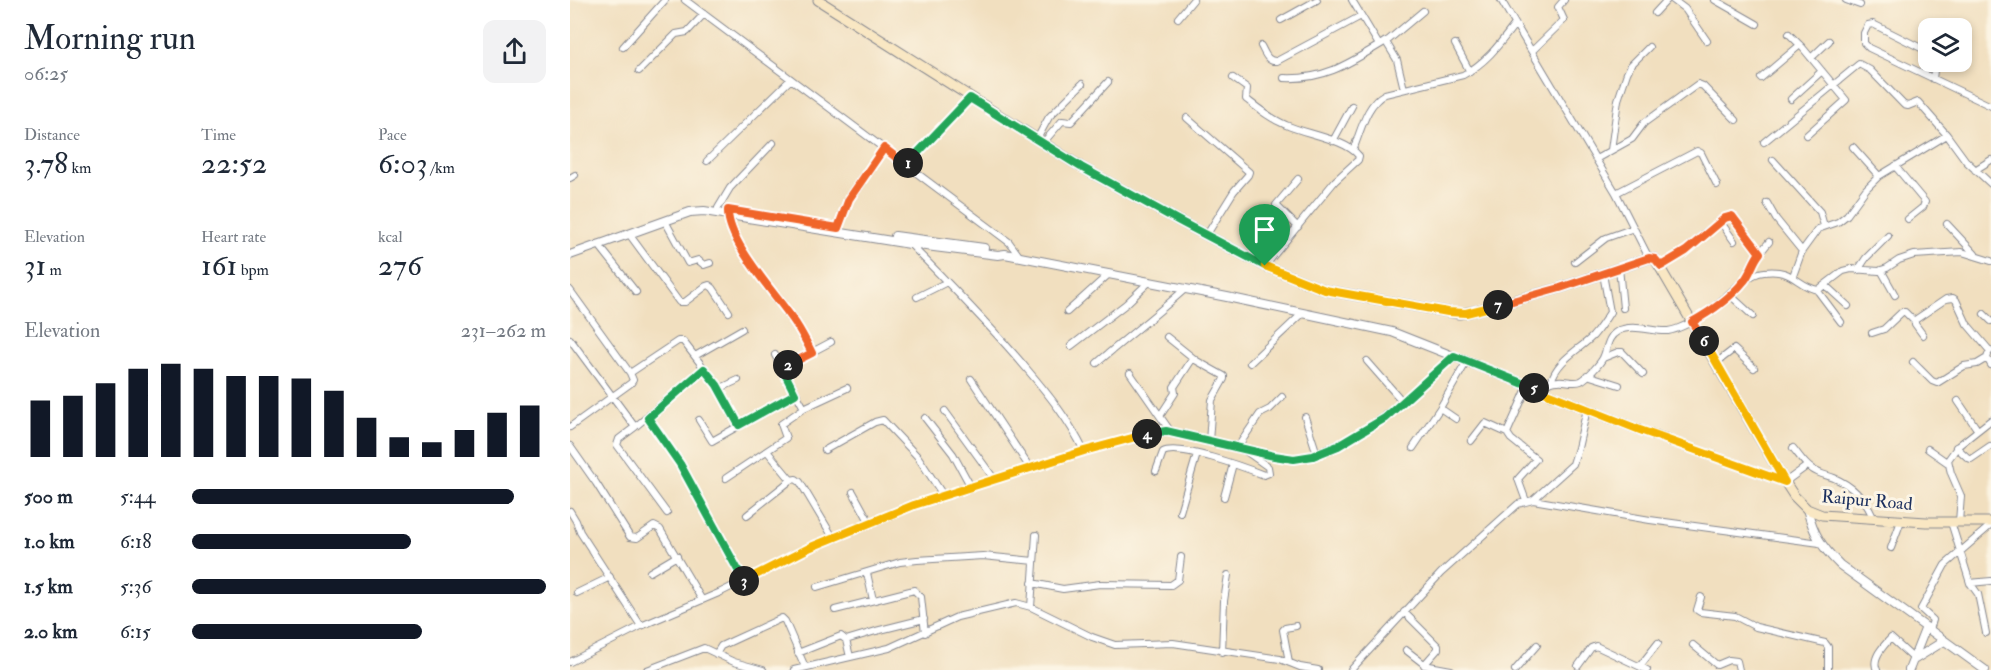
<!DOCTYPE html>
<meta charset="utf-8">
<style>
body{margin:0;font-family:"IM FELL Double Pica",serif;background:#f2f2f3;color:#1f2937;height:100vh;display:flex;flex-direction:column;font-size:22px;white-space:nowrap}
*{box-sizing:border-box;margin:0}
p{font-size:20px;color:#747a83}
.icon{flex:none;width:33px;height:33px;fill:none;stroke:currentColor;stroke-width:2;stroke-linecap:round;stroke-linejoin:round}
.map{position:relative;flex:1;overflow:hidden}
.side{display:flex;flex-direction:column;background:#fff;width:570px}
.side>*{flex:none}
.tools{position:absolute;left:1348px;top:18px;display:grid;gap:12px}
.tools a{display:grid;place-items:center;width:54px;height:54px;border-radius:12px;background:#fff;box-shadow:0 3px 9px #0003;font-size:30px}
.pin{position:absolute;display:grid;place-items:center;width:51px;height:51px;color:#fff;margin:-62px -26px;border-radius:50% 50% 50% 0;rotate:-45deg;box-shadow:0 0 6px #0007}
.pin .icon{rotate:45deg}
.km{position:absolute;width:30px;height:30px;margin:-15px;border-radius:50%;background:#222;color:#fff;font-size:16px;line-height:30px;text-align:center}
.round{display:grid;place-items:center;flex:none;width:63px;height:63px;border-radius:12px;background:#f2f2f3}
.overview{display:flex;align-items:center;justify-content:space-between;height:102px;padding:0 24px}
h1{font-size:33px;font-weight:600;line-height:45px}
.stats{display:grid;grid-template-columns:repeat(3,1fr);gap:9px;height:102px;padding:6px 24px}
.stats div{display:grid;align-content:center}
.stats b{font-size:30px;font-weight:600}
.stats small{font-size:16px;font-weight:400}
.stats p{font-size:16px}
.chart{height:168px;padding:12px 24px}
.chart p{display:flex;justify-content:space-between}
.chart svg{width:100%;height:108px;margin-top:6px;stroke:#111827;stroke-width:6}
ul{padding:0 24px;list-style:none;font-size:20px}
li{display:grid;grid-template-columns:96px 72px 1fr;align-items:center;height:45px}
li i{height:15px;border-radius:8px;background:#111827}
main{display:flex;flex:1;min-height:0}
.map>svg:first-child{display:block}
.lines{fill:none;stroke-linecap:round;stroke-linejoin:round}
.minor-casing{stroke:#86878e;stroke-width:8}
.tertiary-casing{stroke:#86878e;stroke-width:10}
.secondary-casing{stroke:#86878e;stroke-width:11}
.minor{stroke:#fff;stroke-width:6}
.tertiary{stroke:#fff;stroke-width:8}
.secondary{stroke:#f9e7c3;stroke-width:9}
.split-1-casing{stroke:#fff;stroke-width:12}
.split-2-casing{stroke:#fff;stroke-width:12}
.split-3-casing{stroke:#fff;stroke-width:12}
.split-4-casing{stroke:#fff;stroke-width:12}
.split-5-casing{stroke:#fff;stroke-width:12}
.split-6-casing{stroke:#fff;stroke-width:12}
.split-7-casing{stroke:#fff;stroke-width:12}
.split-8-casing{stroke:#fff;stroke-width:12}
.split-1{stroke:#22a559;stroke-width:8}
.split-2{stroke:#f0652b;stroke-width:8}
.split-3{stroke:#22a559;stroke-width:8}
.split-4{stroke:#f5b400;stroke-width:8}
.split-5{stroke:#22a559;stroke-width:8}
.split-6{stroke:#f5b400;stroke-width:8}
.split-7{stroke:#f0652b;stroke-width:8}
.split-8{stroke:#f5b400;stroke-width:8}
.labels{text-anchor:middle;stroke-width:6;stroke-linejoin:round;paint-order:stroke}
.street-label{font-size:18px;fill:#1b2f5e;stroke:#fcf5e5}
</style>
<main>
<section class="side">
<div class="overview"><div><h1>Morning run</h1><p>06:25</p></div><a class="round"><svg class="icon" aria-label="share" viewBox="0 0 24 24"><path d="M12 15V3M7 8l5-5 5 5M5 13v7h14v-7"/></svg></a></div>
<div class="stats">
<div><p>Distance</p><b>3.78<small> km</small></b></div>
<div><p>Time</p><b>22:52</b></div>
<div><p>Pace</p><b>6:03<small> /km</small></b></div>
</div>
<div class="stats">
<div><p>Elevation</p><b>31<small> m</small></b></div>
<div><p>Heart rate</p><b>161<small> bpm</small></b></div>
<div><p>kcal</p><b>276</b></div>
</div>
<div class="chart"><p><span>Elevation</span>231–262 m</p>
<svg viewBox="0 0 160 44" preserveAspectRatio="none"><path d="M5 44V21M15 44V19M25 44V14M35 44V8M45 44V6M55 44V8M65 44V11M75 44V11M85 44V12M95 44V17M105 44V28M115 44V36M125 44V38M135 44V33M145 44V26M155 44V23"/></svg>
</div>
<ul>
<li><b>500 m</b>5:44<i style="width:91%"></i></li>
<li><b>1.0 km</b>6:18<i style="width:62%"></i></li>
<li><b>1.5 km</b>5:36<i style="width:100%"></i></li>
<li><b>2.0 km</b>6:15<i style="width:65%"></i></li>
</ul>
</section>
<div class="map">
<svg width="1421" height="670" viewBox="0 0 1421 670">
<rect width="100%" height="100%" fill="#fcf5e5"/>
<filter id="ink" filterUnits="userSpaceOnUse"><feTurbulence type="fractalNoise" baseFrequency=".0167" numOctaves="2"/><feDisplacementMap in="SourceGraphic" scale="12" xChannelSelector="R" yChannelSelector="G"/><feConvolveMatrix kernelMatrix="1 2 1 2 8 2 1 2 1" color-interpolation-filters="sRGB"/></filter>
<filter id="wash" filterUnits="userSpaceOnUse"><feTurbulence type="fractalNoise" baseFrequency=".008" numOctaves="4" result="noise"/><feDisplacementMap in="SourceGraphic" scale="24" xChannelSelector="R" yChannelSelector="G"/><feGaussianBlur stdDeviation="1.35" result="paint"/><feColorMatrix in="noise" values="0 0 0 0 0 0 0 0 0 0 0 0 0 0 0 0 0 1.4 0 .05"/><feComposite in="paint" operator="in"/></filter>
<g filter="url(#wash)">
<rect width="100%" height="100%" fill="#f1dfbf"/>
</g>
<g filter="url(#ink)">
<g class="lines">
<g class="minor-casing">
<path id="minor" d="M115 0 439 242 450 257
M782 0 809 45
M931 0 1046 193 1079 258
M1103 0 1115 9 1137 41
M1145 0 1187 24
M1276 0 1290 5
M1085 13 1097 0
M608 18 623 0
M711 20 747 0
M1219 34 1232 47 1276 100 1237 135
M885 44 900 72
M691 46C695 53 697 62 707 61L791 16
M53 47 95 0
M962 51 994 20 988 7 994 0
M1359 52 1303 24 1298 25 1294 33V43L1299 48 1421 106
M1241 58 1259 41
M69 71 106 34 117 32 134 14
M663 78 677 88 676 99C689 109 701 119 716 125 735 134 776 139 789 156L788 160 765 181 695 266
M714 78C756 80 781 62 816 41
M1191 78 1230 45
M1363 79 1365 62
M834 89 827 60 816 42 853 11
M1221 99 1252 71
M617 118 679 172 678 175 664 191 636 236
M467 139 479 117 512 84
M763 141 782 106
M1194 142 1289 64 1300 70 1334 105 1338 106 1348 102 1377 135
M473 143 492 121 501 122 538 82
M1283 147 1309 176
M783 150C791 131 796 104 815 94L893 75C916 63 929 45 945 24
M1041 150 1048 100 1057 73 1061 65 1079 47
M1026 159 1062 139 1074 123 1128 84 1133 86 1166 120
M1203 160 1250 212 1254 226
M137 161 221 79
M336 165 400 98
M1325 166 1355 202 1353 207 1338 219
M1405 170 1421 160
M0 178 5 175
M728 179 706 205 728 227
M1046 193 1127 151 1131 153 1147 185
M1197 203 1206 219 1232 251
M148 208 160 188 203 143
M158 210C156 242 208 297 226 324 232 333 237 343 242 353
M95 221 118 263 128 260 134 265 140 263
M1150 221 1164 241
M1377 224 1405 254
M268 228 279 199 314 148
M59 234 109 302H115L136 286 139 285 143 288 159 312
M28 244 66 292
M340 244C380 285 420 325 456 368 479 395 499 420 514 451
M1005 262 1036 238 1064 228
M1091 266 1116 251 1135 233 1160 216C1169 220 1180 243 1190 253
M1049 268 1053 308
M1288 270 1296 258 1318 236
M1311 270 1325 295
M1223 276 1232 251 1248 229 1268 222 1277 215 1296 189 1309 176 1377 135 1396 161 1421 184
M1176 279 1184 260 1199 242
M1255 285 1278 306
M0 290 60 373 63 380 61 383 0 427
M1247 290 1271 322
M1159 294 1183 316
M347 297 377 282
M497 312 539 274
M1414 314 1421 321
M1302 333 1314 329 1332 312H1335L1344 321
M1353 335 1345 324V320L1376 299 1383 298 1386 300 1397 324 1420 351
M597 337 627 361 654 376V379L642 400 639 442
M0 339 65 427 134 369
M501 346 556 304 579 282
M205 355 234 408
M1418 355 1417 358 1421 365
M125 356 172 329
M1033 358 1048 352H1052L1073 374
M797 361 833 402
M1343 362 1362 381 1367 383 1394 366 1407 364 1417 358
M527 363C556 338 586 315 615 289
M680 363 733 313
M1146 363 1164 349 1184 368
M212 368 261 342
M60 373 108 341H113L147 385 169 425
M560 373 601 432
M1017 375 1049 385
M401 379 460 468
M981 382C987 360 1008 351 1023 336 1029 329 1035 320 1040 312L1033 274
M149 389 168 380
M968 389C974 386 980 381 988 381 995 380 1005 384 1011 381 1018 377 1029 365 1033 358 1038 347 1037 337 1048 331 1062 323 1083 332 1098 331 1111 329 1124 321 1135 314 1153 303 1173 274 1194 272 1224 268 1226 286 1248 290L1273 271 1281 269 1309 271 1317 268 1329 260 1344 255 1392 252 1421 261
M1388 401 1407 429
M870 408 886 419
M375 411 425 480
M590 416 605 393 604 387 623 358
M735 417 747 454
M78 418 110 463 173 581
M355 418 383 454 401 487
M129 420 142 441 225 394
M65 427 49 439 47 445 97 513
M901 441 915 423 937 433
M0 446 26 483 60 537 67 538 84 526 90 529 132 600
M1386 447 1398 458 1401 459 1420 446
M667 448 690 414 700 409 712 397
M843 448 870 408 897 361
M1223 448C1229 455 1234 464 1242 469 1249 474 1256 475 1264 478 1283 486 1295 499 1303 517
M1358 449 1378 463
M255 450 305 422 313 420 348 457 373 495
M197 451 221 480
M586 471 593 452C608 443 676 468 694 475L699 473 698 467 677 452
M156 478 216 438 211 424 234 408 277 388
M1215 482 1237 466
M283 492 300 523
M654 497 663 464
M963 500 1003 464 1008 448 1017 409
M956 501 948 479 966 459 941 439 937 433 958 386
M0 511 6 521 10 532 71 626
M610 512 627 454
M177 515 221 480 226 479 230 482 264 539
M1381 522 1400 583 1408 594 1416 633
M1389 522 1391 496 1381 473 1378 460 1388 446 1421 420
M1321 548 1331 521
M80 572 107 556
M297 573 303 600
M462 583 493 589 530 584 601 585 608 580 611 557
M1400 583 1421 581
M247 587 330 562 347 560 413 556 464 561
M7 593 40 577
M1131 597 1127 610 1130 612 1165 616 1186 627 1255 643 1258 647V670
M461 607 466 535
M265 610 344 590 351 597 355 633
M834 612 868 646V649L854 665 881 670
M1360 630 1363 620 1351 609 1375 565 1421 525
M276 640 306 631 354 619
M1123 645 1147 665 1159 660 1167 661 1169 670
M836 650 854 664
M652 652 654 601 658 575
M228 653 271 636 276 640 280 657
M146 654 151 646 212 618 215 621 235 667
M0 662 71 626 151 592 241 547 344 505 518 450 583 433 596 431C638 438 679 455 721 458 734 459 745 455 756 450 808 429 843 393 884 356
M719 662 713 630 715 628 726 626
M1008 666 1021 648 1026 646 1077 670
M1070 666 1088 643
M77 670 134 648 164 662 193 670
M224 670 319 648 387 617 446 603 461 607 522 637 545 645 603 643 710 659 730 667 748 670
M781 670 871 573 948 504 963 500 1080 520 1250 543
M945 670 967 645
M1307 670C1301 659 1313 646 1321 638L1344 659"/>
</g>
<g class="tertiary-casing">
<path id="tertiary" d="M325 236 414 248
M0 255 120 212 134 211 340 244 428 255 435 254 657 297 822 332 1070 430 1215 482
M1237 509C1244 535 1251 546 1270 565L1415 670
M1345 659 1374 641
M1339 670 1356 627"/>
</g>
<g class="secondary-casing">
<path id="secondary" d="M248 0 511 167 611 222 695 266 755 290 889 314 904 311 990 288 1079 258 1085 259 1215 482 1224 496 1237 509 1252 515 1356 522H1421"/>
</g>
<use href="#minor" class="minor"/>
<use href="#tertiary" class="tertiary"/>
<use href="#secondary" class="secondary"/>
</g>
</g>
<g class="lines" filter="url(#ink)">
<g class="split-1-casing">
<path id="split-1" d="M338 163 400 98 511 167 611 222 695 266"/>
</g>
<g class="split-2-casing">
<path id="split-2" d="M218 365 242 353C237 343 232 333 226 324 208 296 157 243 158 210L268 228 279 199 314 148 336 165 338 163"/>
</g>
<g class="split-3-casing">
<path id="split-3" d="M174 581 110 464 78 418 134 369 147 385 169 425 225 394 212 368 218 365"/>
</g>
<g class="split-4-casing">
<path id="split-4" d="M174 581 241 547 344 505 514 451 577 434"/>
</g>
<g class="split-5-casing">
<path id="split-5" d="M577 434 596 431 704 456 724 459 743 456 768 446 815 418 884 356 964 388"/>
</g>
<g class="split-6-casing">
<path id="split-6" d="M964 388 1070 430 1215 482 1134 341"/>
</g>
<g class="split-7-casing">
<path id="split-7" d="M928 305 990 288 1079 258 1085 259 1091 266 1116 251 1155 218 1162 216 1190 253C1183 261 1181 273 1174 281 1161 297 1140 312 1122 322L1134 341"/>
</g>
<g class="split-8-casing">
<path id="split-8" d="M695 266 755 290 878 312 896 313 928 305"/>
</g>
<use href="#split-1" class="split-1"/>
<use href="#split-2" class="split-2"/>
<use href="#split-3" class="split-3"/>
<use href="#split-4" class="split-4"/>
<use href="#split-5" class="split-5"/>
<use href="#split-6" class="split-6"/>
<use href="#split-7" class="split-7"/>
<use href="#split-8" class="split-8"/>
</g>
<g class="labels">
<g class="street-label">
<text transform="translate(1297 500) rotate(5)" y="6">Raipur Road</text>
</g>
</g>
</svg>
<div class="tools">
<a><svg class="icon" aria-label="layers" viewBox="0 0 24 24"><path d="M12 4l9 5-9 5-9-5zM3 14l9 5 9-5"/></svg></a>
</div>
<div class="pin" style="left:695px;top:266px;background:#1e9e55"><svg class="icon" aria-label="arrive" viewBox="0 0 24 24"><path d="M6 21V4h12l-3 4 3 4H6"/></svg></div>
<b class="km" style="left:338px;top:163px">1</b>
<b class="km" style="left:218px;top:365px">2</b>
<b class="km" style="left:174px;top:581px">3</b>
<b class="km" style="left:577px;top:434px">4</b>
<b class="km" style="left:964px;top:388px">5</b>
<b class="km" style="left:1134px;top:341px">6</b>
<b class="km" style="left:928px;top:305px">7</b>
</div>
</main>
